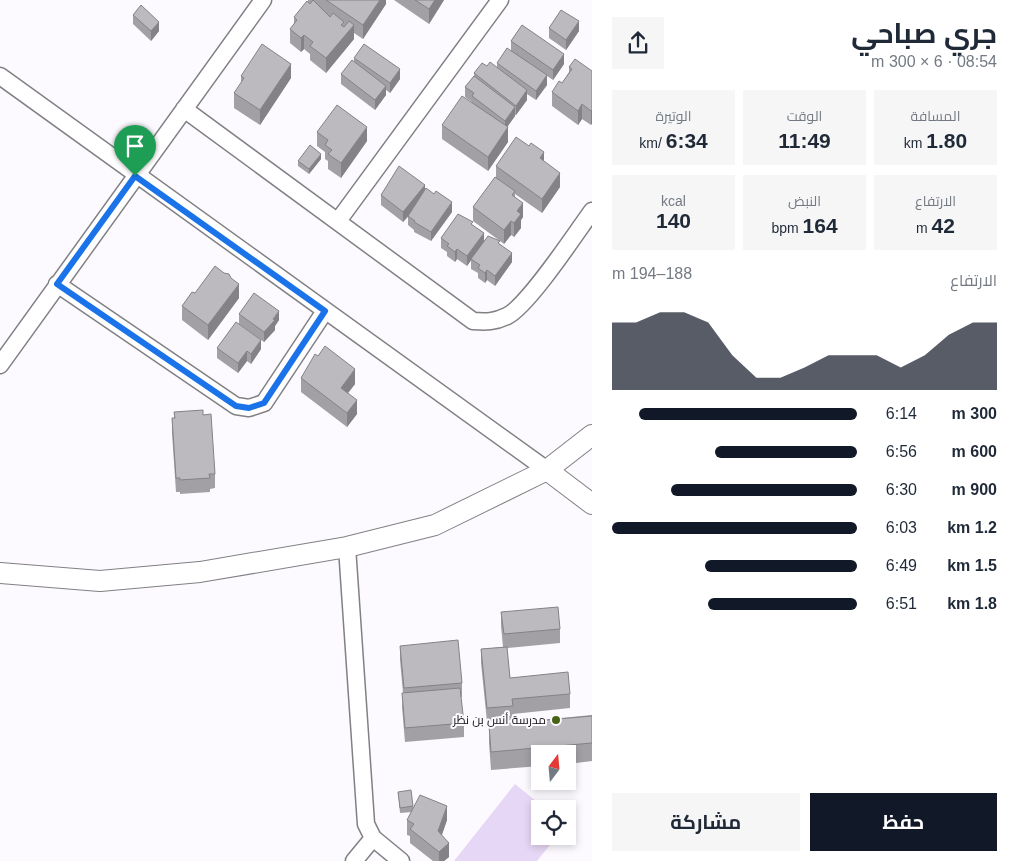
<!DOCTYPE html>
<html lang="ar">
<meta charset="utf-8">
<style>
body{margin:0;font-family:Arial,Cairo,sans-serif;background:#f6f6f7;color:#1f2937;direction:rtl;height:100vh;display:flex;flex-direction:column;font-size:19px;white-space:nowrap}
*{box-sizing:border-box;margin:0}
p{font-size:16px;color:#747a83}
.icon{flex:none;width:28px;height:28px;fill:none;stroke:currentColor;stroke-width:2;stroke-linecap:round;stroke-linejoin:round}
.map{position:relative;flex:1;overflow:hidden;direction:ltr}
.details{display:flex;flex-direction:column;background:#fff;width:425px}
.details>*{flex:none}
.needle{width:32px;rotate:16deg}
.fabs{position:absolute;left:531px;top:745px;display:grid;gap:10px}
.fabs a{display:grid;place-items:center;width:45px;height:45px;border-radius:0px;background:#fff;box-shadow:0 2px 8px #0003;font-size:25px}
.pin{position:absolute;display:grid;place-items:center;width:42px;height:42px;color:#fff;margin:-51px -21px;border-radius:50% 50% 50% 0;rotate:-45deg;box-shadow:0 0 5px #0007}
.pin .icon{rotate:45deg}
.round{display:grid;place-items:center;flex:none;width:52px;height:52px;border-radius:0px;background:#f6f6f7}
.head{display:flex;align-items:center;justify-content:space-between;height:85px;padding:0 20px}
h1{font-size:28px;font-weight:700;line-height:38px}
.stats{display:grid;grid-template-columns:repeat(3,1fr);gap:8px;height:85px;padding:5px 20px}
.stats div{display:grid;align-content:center;border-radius:0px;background:#f6f6f7;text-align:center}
.stats b{font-size:21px;font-weight:700}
.stats small{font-size:14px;font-weight:400}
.stats p{font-size:14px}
.chart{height:140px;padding:10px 20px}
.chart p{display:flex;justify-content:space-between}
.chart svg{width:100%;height:90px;margin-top:5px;fill:#111827;opacity:.7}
.action{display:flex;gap:10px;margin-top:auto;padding:10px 20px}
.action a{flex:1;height:58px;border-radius:0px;background:#111827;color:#fff;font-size:20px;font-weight:700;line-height:58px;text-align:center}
.action a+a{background:#f6f6f7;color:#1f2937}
ul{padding:0 20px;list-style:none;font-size:16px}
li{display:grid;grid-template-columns:80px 60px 1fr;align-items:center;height:38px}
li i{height:12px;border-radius:6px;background:#111827}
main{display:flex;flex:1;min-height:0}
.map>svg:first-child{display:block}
.green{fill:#e7d7f6}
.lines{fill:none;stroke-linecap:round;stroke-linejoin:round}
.minor-casing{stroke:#818084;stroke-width:19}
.tertiary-casing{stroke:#818084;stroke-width:22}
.minor{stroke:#fff;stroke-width:16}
.tertiary{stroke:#fff;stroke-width:20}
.wall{fill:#a2a0a4}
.shaded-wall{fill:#848286}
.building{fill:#bcbabf;stroke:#848286}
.route-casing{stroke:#fff;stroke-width:10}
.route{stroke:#1a73e8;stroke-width:6}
.poi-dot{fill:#466214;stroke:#fcfafe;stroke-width:2}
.labels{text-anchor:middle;stroke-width:4;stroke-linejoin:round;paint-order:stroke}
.poi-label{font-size:12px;fill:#121213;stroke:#fcfafe;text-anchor:end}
</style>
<main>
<section class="details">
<div class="head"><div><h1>جري صباحي</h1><p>08:54 · 6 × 300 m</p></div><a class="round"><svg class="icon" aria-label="share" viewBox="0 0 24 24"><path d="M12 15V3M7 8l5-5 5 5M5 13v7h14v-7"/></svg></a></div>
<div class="stats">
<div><p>المسافة</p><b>1.80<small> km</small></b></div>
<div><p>الوقت</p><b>11:49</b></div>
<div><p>الوتيرة</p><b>6:34<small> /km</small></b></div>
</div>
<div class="stats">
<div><p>الارتفاع</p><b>42<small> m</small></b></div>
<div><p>النبض</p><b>164<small> bpm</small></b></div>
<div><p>kcal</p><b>140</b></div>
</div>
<div class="chart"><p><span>الارتفاع</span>188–194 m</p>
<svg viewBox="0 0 160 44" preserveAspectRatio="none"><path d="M0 44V11L10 11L20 6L30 6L40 11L50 27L60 38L70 38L80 33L90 27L100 27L110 27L120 33L130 27L140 17L150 11L160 11V44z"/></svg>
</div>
<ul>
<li><b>300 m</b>6:14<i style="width:89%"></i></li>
<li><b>600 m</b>6:56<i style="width:58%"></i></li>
<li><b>900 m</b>6:30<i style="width:76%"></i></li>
<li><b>1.2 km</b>6:03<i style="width:100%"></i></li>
<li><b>1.5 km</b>6:49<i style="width:62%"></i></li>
<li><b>1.8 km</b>6:51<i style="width:61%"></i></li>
</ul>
<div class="action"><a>حفظ</a><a>مشاركة</a></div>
</section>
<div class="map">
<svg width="592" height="861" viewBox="0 0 592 861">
<rect width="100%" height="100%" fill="#fcfafe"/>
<path class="green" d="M515 784 546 809H540V836H557L537 861H454Z"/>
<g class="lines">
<g class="minor-casing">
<path id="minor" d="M0 76 547 470
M184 109 473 321C486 322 495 322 507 316 528 306 576 233 592 211
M338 221 500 0
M57 284 236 406 249 408 264 403 325 311
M0 365 263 0
M347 547 366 824 373 838 401 861
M354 861 373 838"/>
</g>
<g class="tertiary-casing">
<path id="tertiary" d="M547 470 592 504
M0 573 100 581 200 572 347 547 435 525 547 470 592 435"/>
</g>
<use href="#minor" class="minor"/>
<use href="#tertiary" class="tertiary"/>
</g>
<path class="wall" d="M308 0H386V4L363 39 354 33V39L326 73 310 60V54L304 49 301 52 290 43V29L294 24V17L311 4 308 2Z
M394 0H444L429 24Z
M133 15 159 31 151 41 133 24Z
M549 28 579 31 566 50 549 38Z
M511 41 564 64 553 80 547 76V85L536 100 527 94V100L516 115H515V116L507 127 508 142 488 171 442 139V125L472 102 465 97V87L474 76V73L487 66 497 67V63L511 51Z
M354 58 400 79 390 93 386 90V95L375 110 341 84V74L354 62Z
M569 67 592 71 591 125 582 119 578 125 552 106V92L562 83 569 72Z
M241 76 291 78 260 125 234 108V93L241 84Z
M317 132 367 141 341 178 328 169V161L325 159V152L317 146Z
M321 159 309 174 298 166V161Z
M544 161 560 187 542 213 515 194V197L523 217 521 220V228L514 237 511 235 504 244 473 221V207L496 177V166Z
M425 191 452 212 431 241 414 232V230L408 225V217L403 222 381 205V195Z
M473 225 484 242 500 244 512 262 495 286 487 280 485 283 478 278V273L471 269V259L476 253 467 266 457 259 455 262 447 256V252L441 248V238Z
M195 293 239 298 208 340 182 320V306Z
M239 314 279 320 275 326V330L264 342 239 324Z
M217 348 261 349 251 364 247 361 238 373 217 358Z
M301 378 355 384 348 393 357 414 347 427 301 392Z
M174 412 215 474V488L210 489V492L180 494V492H176L172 433V418H174Z
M501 612 560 629V643L507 648 510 678 570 694V708L513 714V720L487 722 481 663V649L503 647 501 626Z
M400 646 462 683V697H461L464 723V737L405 742 402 707 403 693 400 660Z
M592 715V761L568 764V754H540V766L491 770 489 743V725Z
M398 792 413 806V808L447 820 442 835 449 857 444 861H433L410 843V836L407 835V820L412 812 400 813Z"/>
<path class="shaded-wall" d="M380 0H386V4L363 39V25Z
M435 0H444L429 24V9Z
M579 21V31L566 50V40Z
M159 22V31L151 41V31Z
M354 25V39L326 73V58Z
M304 35V49L301 52V38Z
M564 54V64L553 80V70Z
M291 64V78L260 125V110Z
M400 69V79L390 93V83Z
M547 75V85L536 100V91Z
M386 86V95L375 110V100Z
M527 90V100L516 115V106Z
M582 104V119L578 125V111Z
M515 107V116L505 130V121Z
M592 110V124L591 125V111Z
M367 127V141L341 178V163Z
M508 127V142L488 171V157Z
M544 152V166L540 158Z
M321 154V159L309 174V169Z
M560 173V187L542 213V199Z
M425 185V195L403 222V212Z
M452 202V212L431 241V232Z
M523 203V217L521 220V228L514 237V223L517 211Z
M511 221V235L504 244V230Z
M484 233V242L467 266V256Z
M457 249V259L455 262V252Z
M512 253V262L495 286V276Z
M487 270V280L485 283V273Z
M239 284V298L208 340V325Z
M279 311V320L275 326V330L264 342V332Z
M261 340V349L251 364V354Z
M247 351V361L238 373V363Z
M355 369V384L341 402V388Z
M357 400V414L347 427V413Z
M447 806V820L438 845V831Z
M449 843V857L444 861H439V852Z"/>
<path class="building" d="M313 0 330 17 333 13 344 22 341 25 344 27 349 21 354 25 326 58 310 46 313 42 304 35 301 38 290 29 297 20 294 17 307 1 310 4Z
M326 0H380L363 25Z
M415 0H435L429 9Z
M141 5 159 22 151 31 133 15Z
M561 10 579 21 566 40 549 28Z
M522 25 564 54 553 70 511 41Z
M262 44 291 64 260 110 234 93 244 78 241 76Z
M364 44 400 69 390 83 354 58Z
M507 48 547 75 536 91 497 63Z
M575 59 592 71V110L591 111 582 104 578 111 552 92 559 81 562 83 572 69 569 67Z
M352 60 386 86 375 100 341 74Z
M490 62 527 90 516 106 474 73 482 63 487 66Z
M474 76 515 107 505 121 472 96 474 93 465 87Z
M462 96 508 127 488 157 442 125Z
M337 105 367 127 341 163 328 154 332 150 325 145 328 140 317 132Z
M516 137 529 146 531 143 544 152 540 158 560 173 542 199 496 166Z
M310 145 321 154 309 169 298 161Z
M399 166 425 185 403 212 381 195Z
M495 177 515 191 512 195 523 203 517 211 521 214 514 223 511 221 504 230 473 207Z
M426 188 434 194 436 191 452 202 431 232 414 222 415 221 408 216Z
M458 214 473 222 471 224 484 233 467 256 457 249 455 252 447 246 449 244 441 238Z
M488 236 500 241 498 243 512 253 495 276 487 270 485 273 478 268 480 265 471 259Z
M215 266 224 273 229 274 231 278 239 284 208 325 182 306 192 292 195 293Z
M254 293 279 311 273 319 275 320 264 332 239 314Z
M236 322 261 340 251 354 247 351 238 363 217 348Z
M325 346 355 369 341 388 357 400 347 413 301 378 315 354 318 356Z
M203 410V415L211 414 215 474H209L210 478 180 480V478H176L172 418H175L174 412Z
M558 607 560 629 504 634 501 612Z
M458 640 462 683 404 688 400 646Z
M507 647 510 678 568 672 570 694 512 699 513 706 487 708 481 649Z
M460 688 464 723 405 728 402 693Z
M592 716V743L491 752 489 725Z
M411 790 413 806 400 808 398 792Z
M420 795 447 806 438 831 449 843 439 852 410 829 414 824 407 820Z"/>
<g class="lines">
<g class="route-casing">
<path id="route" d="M135 176 325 311 264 403 249 408 236 406 57 284Z"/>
</g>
<use href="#route" class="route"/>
</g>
<circle class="poi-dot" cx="556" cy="720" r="5"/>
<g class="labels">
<g class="poi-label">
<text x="546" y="724">مدرسة أنس بن نظر</text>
</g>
</g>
</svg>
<div class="fabs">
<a><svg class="needle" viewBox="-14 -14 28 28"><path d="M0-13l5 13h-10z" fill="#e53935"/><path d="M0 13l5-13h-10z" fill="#747a83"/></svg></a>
<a><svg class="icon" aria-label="locate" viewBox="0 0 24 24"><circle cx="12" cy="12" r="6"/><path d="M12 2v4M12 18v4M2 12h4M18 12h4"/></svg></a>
</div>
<div class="pin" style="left:135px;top:176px;background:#1e9e55"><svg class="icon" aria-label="arrive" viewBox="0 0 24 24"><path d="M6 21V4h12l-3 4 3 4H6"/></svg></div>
</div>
</main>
